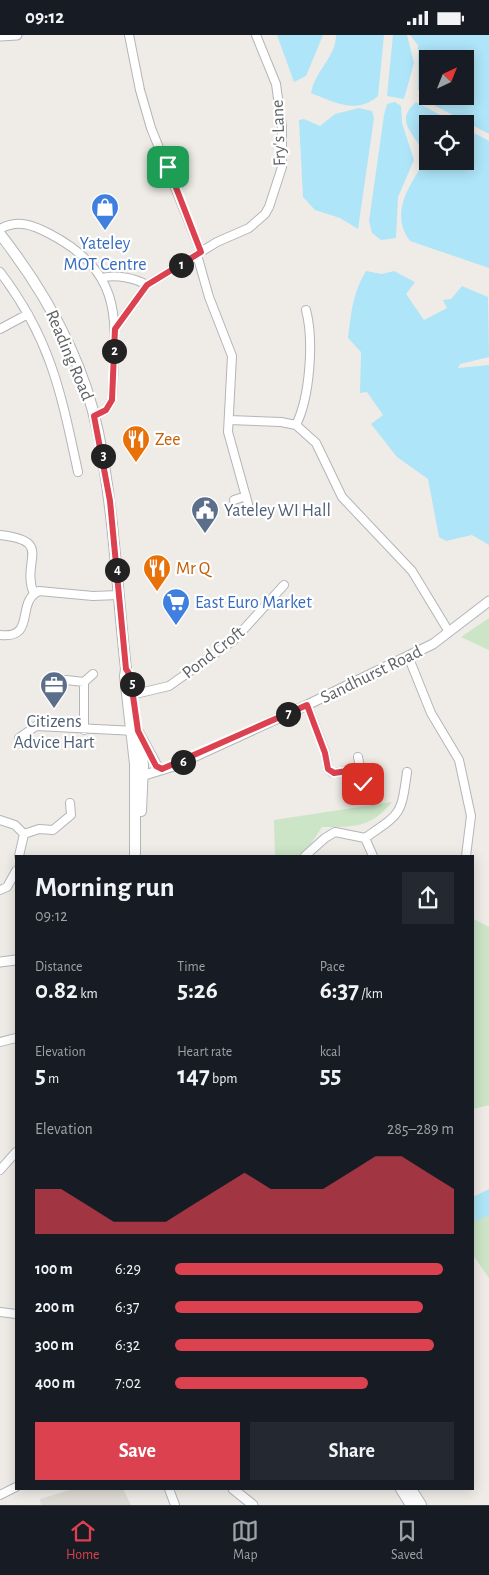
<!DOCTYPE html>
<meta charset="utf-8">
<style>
body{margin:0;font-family:"Alegreya Sans",sans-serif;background:#242831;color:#f1f3f6;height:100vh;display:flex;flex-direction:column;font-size:19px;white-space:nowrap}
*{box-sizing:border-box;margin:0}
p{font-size:16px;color:#9ea1a6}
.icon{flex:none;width:28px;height:28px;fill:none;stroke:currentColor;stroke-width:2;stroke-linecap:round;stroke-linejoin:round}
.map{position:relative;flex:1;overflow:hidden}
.drawer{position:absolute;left:15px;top:820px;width:459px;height:635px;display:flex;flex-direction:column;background:#171b24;border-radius:0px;box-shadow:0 2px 12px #0003}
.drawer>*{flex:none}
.needle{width:32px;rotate:43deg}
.fabs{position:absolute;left:419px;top:15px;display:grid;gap:10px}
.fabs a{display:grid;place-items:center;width:55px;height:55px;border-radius:0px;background:#171b24;box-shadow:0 2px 12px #0003;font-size:25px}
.pin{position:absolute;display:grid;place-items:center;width:42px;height:42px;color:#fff;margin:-21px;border-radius:10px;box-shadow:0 2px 8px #0006}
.km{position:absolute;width:25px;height:25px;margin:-12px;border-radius:50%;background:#222;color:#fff;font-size:14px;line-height:25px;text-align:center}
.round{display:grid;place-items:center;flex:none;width:52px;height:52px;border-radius:0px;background:#242831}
.head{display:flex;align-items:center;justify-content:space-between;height:85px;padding:0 20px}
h1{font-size:28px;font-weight:700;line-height:38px}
.metrics{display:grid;grid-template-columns:repeat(3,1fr);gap:8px;height:85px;padding:5px 20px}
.metrics div{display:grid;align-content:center}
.metrics b{font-size:25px;font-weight:700}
.metrics small{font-size:14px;font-weight:400}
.metrics p{font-size:14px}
.chart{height:140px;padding:10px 20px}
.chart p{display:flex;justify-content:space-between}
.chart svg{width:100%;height:90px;margin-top:5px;fill:#dc4150;opacity:.7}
.cta{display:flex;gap:10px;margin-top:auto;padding:10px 20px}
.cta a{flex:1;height:58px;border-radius:0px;background:#dc4150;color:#fff;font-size:20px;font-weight:700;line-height:58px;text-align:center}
.cta a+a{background:#242831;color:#f1f3f6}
ul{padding:0 20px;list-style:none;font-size:16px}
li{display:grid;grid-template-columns:80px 60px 1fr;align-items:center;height:38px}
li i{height:12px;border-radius:6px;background:#dc4150}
.status{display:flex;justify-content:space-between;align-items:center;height:35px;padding:0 25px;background:#171b24;direction:ltr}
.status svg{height:14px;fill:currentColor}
.tab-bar{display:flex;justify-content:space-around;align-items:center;height:70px;border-top:1px solid #363941;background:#171b24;font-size:14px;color:#9ea1a6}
.tab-bar a{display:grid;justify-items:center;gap:2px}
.tab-bar .current{color:#dc4150}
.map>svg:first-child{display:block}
.education{fill:#dfdcd6}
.green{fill:#cbe5c6}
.water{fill:#aee5f8;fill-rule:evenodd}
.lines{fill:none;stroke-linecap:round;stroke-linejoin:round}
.minor-casing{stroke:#b2b5b8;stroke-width:10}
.tertiary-casing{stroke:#b2b5b8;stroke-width:11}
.secondary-casing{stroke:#b3b7ba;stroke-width:12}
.minor{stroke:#fff;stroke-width:8}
.tertiary{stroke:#fff;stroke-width:9}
.secondary{stroke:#fff;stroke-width:10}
.route-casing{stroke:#fff;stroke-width:10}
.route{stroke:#dc4150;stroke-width:6}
.labels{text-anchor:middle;stroke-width:4.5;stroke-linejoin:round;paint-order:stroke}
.street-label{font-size:18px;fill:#5f6366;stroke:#fff}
.shop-label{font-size:18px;fill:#366cbe;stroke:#fff}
.food-label{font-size:18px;fill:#c56008;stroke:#fff;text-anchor:start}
.service-label{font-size:18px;fill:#4e5e75;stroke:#fff;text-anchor:start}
</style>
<div class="status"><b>09:12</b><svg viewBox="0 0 49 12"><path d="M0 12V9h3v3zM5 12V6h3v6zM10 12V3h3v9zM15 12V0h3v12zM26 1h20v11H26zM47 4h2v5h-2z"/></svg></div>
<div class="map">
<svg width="489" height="1470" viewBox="0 0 489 1470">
<rect width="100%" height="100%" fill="#efece7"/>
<path class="education" d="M73 1454H123L131 1470H41L40 1464Z"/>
<path class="green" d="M489 583V615L461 602Z
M392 767C371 793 354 792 322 792L303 821H275L274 785Z
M472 883 489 892V1070L473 1074Z
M489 1160V1243L473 1220 472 1170Z"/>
<path class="water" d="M277 0H323L306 41 294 47Z
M336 0H384L378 61C357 80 334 67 311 58 315 36 336 22 336 0Z
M393 0H407L414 28 404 64 387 61Z
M410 0H489V99L424 65 418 54V10ZM428 24H465V61H428Z
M395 67 401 71 402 88 414 125 398 162 396 203 381 205 372 198 369 186 384 80 387 69Z
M416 67 457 89H428V126H465V93L489 106V233L410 206C389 178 410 150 425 126 422 101 390 90 416 67Z
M359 73 372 76 374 83 358 194 340 183 315 175 303 162 299 85 304 84 320 91 335 79Z
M366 236 382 239 394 236 415 247 406 259 424 285 447 273 443 265 451 264 462 251 488 262 489 322 460 329 458 333 489 330V510L472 500 446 506 439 502 428 444 397 422 371 389 383 380 367 357 360 358 361 317 348 303C351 278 353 257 366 236Z
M489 1154V1180L473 1187V1162Z"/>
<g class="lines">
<g class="minor-casing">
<path id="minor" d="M129 0 140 55 151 93 201 217
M0 194C18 184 33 190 50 199 128 240 115 290 112 365L106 375 94 381
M197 220 209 262 232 321 228 397 248 469
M0 237C51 304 61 358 78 437
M102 243C115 239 135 243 147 250
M306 275C314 305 310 362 296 390L316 408 342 462 412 536 449 597
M0 294 28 279
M115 294 147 250 217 207 249 193 265 179 269 172 282 132V92L276 49 256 0
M229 385 281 387 296 390
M234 465 246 461
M0 500C55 506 20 526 34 559
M0 600C37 604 15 567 39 556L93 561 119 560
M408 621 431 678 459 725 471 781 466 821
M66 645 84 647V695
M84 647 93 639
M127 661 169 651 234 605 284 550
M307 670 325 717 328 734 333 738 360 734
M19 703 36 691 136 696
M358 722 363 749
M0 785 15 790 24 799 19 821
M24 799 39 794 53 795 71 780 70 768
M365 803C401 778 401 781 407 737
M305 821 325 803 335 797 365 803 373 821
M0 855 7 852 16 836
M0 1007 16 1003
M0 1135 16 1117
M0 1277 16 1279
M169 1454 175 1470
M0 1460 16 1452"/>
</g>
<g class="tertiary-casing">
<path id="tertiary" d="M0 1 17 0
M138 696 157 731
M138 742 174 731 307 670 433 609 489 566
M0 927 16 925
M233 1454 253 1470"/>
</g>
<g class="secondary-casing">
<path id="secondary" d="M0 199C46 258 83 324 98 397 114 475 117 555 126 634L125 641 135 729V821
M139 703 143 730 141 776
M401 1454 411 1470
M411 1454 421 1470"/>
</g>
<use href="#minor" class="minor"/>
<use href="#tertiary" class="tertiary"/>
<use href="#secondary" class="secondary"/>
</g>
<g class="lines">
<g class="route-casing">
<path id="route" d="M168 132 201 217 147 250 115 294 112 365 106 375 94 381 110 466 126 634 130 640 138 696 156 731 162 734 307 670 325 718 328 734 334 738 360 734 363 749"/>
</g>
<use href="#route" class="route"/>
</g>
<defs>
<g id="shop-pin" transform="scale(1.4375)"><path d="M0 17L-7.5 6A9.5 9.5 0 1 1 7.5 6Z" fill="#3f7fe0" stroke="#fff"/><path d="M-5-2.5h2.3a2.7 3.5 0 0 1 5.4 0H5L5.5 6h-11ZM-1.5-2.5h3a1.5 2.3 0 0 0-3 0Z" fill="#fff"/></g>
<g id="restaurant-pin" transform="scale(1.4375)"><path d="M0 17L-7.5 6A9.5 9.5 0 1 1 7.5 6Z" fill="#e8710a" stroke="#fff"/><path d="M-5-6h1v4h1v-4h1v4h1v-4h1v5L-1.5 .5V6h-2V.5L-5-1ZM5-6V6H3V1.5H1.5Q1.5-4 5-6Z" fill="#fff"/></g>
<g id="civic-pin" transform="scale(1.4375)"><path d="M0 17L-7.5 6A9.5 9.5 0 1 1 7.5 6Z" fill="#5c6f8a" stroke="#fff"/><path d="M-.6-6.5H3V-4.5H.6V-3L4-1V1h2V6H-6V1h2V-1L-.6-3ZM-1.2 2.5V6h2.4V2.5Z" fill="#fff"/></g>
<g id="supermarket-pin" transform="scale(1.4375)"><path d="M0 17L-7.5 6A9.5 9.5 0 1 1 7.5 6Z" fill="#3f7fe0" stroke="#fff"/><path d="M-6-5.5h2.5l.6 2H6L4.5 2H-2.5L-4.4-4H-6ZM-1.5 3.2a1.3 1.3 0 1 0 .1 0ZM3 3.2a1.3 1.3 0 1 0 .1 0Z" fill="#fff"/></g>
<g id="office-pin" transform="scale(1.4375)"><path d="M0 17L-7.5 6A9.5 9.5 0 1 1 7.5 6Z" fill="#5c6f8a" stroke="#fff"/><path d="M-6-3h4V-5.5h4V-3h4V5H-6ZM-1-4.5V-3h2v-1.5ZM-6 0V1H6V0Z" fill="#fff"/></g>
</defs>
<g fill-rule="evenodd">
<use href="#shop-pin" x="105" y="172"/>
<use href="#restaurant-pin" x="136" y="404"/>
<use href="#civic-pin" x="205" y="475"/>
<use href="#restaurant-pin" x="157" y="533"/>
<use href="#supermarket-pin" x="176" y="567"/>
<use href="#office-pin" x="54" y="650"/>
</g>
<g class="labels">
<g class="street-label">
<text transform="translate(278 98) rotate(-92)" y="6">Fry's Lane</text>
<text transform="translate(70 320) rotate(67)" y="6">Reading Road</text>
<text transform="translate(213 617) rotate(-38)" y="6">Pond Croft</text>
<text transform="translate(371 639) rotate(-26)" y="6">Sandhurst Road</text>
</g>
<g class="shop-label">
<text x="105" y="214">Yateley<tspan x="105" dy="21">MOT Centre</tspan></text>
<text x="195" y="573" text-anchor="start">East Euro Market</text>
</g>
<g class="food-label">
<text x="155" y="410">Zee</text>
<text x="176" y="539">Mr Q</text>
</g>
<g class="service-label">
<text x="224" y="481">Yateley WI Hall</text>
<text x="54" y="692" text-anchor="middle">Citizens<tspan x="54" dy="21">Advice Hart</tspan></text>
</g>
</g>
</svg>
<div class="fabs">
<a><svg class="needle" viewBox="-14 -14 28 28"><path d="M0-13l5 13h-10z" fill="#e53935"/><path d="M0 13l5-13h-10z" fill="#9ea1a6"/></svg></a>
<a><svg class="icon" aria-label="locate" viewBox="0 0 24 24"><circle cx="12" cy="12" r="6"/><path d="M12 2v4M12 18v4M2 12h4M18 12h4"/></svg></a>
</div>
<div class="pin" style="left:168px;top:132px;background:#1e9e55"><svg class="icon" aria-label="arrive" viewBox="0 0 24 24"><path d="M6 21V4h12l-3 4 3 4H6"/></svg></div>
<div class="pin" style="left:363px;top:749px;background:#d93025"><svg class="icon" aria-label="check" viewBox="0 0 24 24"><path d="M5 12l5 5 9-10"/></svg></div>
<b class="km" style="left:181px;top:230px">1</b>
<b class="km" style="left:114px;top:316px">2</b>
<b class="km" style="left:103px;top:421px">3</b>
<b class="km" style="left:117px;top:535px">4</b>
<b class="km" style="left:132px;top:649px">5</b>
<b class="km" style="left:183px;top:727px">6</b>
<b class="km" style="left:288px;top:679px">7</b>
<section class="drawer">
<div class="head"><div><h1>Morning run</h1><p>09:12</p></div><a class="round"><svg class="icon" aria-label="share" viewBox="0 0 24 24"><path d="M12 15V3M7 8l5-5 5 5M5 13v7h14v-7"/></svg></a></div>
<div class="metrics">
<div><p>Distance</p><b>0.82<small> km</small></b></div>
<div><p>Time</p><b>5:26</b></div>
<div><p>Pace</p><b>6:37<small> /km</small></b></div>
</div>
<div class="metrics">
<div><p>Elevation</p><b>5<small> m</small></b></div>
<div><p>Heart rate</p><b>147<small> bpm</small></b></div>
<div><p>kcal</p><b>55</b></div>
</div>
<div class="chart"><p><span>Elevation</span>285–289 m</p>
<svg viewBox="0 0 160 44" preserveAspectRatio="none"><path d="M0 44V22L10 22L20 30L30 38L40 38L50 38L60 30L70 22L80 14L90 22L100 22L110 22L120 14L130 6L140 6L150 14L160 22V44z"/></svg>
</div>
<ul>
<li><b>100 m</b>6:29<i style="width:96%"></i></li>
<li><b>200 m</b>6:37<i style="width:89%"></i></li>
<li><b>300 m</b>6:32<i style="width:93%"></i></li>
<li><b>400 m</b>7:02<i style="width:69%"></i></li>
</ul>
<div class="cta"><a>Save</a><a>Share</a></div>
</section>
</div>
<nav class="tab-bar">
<a class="current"><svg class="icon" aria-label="home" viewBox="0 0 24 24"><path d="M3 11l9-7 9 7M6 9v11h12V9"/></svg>Home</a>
<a><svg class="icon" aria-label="map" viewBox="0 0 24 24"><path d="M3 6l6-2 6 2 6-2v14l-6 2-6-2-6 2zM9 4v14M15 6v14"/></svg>Map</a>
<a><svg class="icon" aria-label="saved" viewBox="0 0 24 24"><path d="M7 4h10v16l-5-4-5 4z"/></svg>Saved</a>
</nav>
